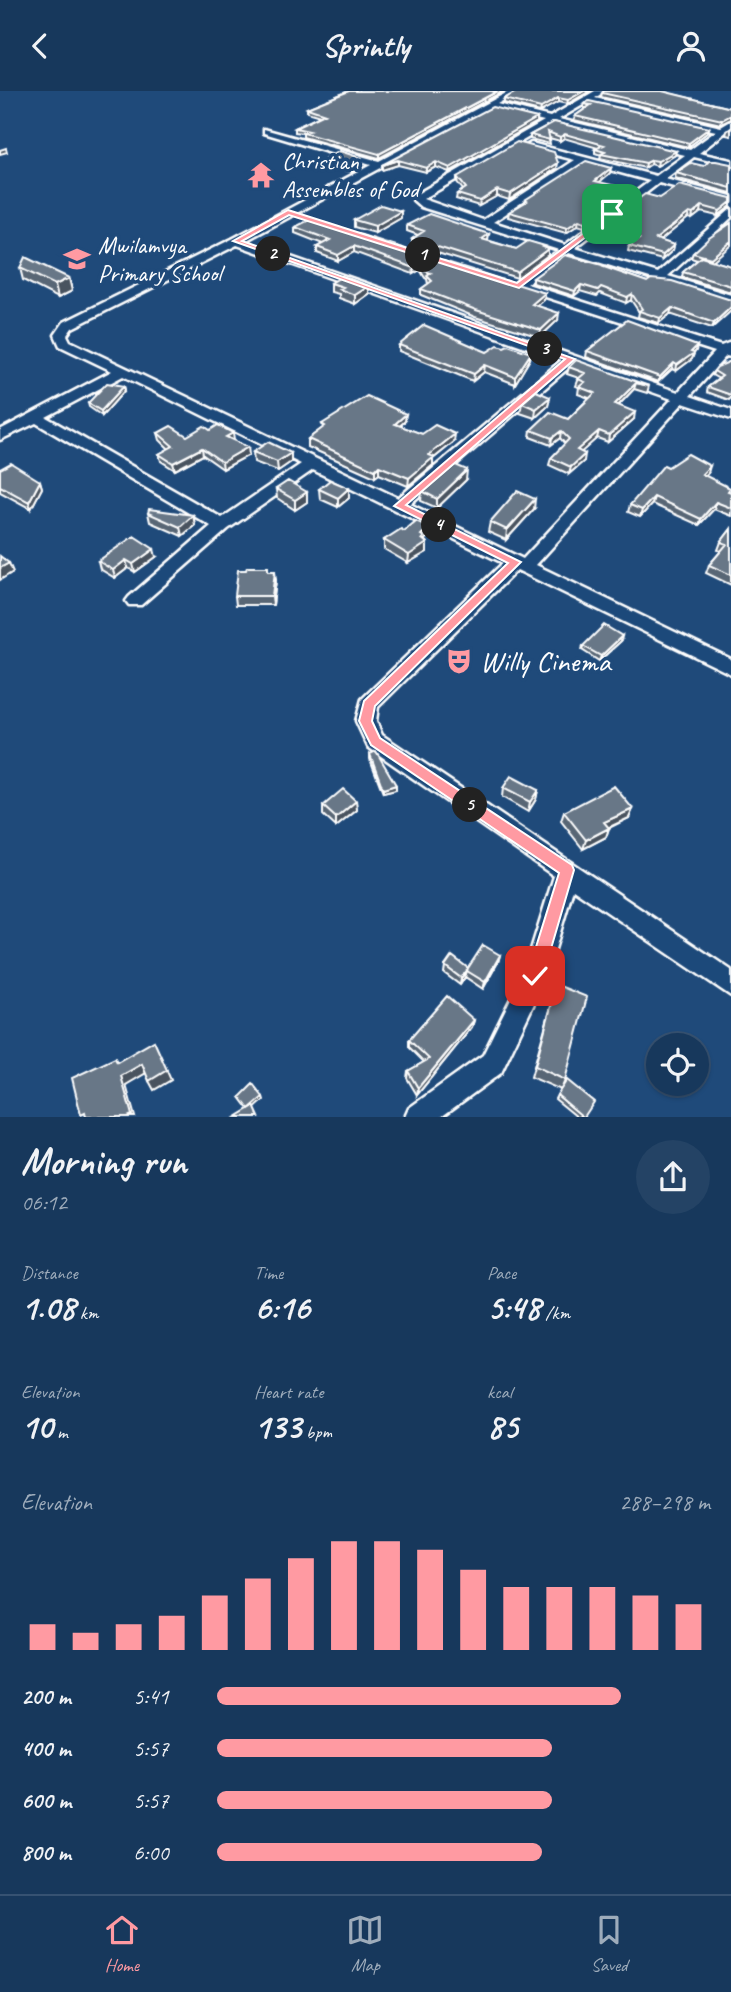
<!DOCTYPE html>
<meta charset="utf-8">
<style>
body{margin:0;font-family:Caveat,sans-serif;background:#244365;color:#f1f3f6;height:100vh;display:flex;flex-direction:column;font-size:26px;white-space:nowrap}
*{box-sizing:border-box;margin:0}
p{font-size:23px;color:#9eacbb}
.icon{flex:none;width:38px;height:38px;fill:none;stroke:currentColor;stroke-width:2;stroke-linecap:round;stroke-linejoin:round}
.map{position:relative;height:1026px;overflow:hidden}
.details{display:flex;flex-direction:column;background:#17385c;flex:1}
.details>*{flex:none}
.controls{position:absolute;left:646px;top:942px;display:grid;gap:14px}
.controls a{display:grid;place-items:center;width:63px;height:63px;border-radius:50%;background:#17385c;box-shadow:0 2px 5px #0004,0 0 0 2px #365272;font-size:35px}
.pin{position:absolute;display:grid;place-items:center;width:60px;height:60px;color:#fff;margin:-30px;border-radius:14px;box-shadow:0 4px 10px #0006}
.km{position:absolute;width:35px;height:35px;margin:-18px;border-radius:50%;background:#222;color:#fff;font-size:19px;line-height:35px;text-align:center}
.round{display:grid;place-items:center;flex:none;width:74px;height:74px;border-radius:37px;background:#244365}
.overview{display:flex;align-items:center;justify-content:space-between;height:119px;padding:0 21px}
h1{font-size:38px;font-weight:700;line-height:52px}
.stats{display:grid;grid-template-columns:repeat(3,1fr);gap:10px;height:119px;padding:7px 21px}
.stats div{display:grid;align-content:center}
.stats b{font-size:35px;font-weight:700}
.stats small{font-size:19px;font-weight:400}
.stats p{font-size:19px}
.chart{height:196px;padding:14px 21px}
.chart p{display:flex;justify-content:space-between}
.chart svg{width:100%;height:126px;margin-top:7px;stroke:#ff9aa2;stroke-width:6}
ul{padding:0 21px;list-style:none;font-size:23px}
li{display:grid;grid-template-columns:112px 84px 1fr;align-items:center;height:52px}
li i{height:18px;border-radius:9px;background:#ff9aa2}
header{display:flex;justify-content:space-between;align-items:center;height:91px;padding:0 21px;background:#17385c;font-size:32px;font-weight:700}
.tabs{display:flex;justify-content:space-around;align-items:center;height:98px;border-top:2px solid #365272;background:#17385c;font-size:19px;color:#9eacbb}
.tabs a{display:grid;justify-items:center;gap:4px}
.tabs .current{color:#ff9aa2}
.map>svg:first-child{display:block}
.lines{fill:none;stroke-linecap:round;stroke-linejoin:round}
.minor-casing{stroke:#fff;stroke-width:5}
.minor{fill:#1f4a7a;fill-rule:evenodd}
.wall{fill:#596674;stroke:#fff;stroke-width:2}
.shaded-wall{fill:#49535e;stroke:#fff;stroke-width:2}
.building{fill:#687787;stroke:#fff;stroke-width:2}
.route{fill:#ff9aa2;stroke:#fff;stroke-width:2}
.labels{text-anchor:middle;stroke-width:7;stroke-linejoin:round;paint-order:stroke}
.far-poi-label{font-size:24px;fill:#fff;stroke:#1f4a7a;text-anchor:start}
.poi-label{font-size:30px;fill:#fff;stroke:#1f4a7a;text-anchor:start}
</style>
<header><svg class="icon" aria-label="back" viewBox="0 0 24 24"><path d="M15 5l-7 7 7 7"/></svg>Sprintly<svg class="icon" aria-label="person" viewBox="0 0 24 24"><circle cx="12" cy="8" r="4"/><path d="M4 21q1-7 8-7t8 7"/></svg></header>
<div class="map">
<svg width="731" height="1026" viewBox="0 0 731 1026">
<rect width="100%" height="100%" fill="#1f4a7a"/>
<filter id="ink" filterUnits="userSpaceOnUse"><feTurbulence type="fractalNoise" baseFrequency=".0143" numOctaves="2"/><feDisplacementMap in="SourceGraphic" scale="14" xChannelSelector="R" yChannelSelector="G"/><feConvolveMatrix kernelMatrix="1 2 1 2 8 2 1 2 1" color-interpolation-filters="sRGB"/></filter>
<g filter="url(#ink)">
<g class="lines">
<g class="minor-casing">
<path id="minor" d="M510 0H520L497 13 550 26 595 0H605L595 7 721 36 731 30V37L699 62 731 69V75L694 66 665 88 731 105V111L659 92 575 157 658 182 731 118V127L668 185 731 204V212L569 162 527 193 721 255 731 251V266L726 265 690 305 731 319V328L683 312 536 474 731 568V583L517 479 378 616 376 630 382 644 731 879V905L573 798 547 885 501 982 441 1026H405L409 1017 483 964 524 881 554 785 368 656 356 630 362 608 503 472 313 379 228 438 141 514H129L126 510 129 506 211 435 36 332 0 349V339L112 280 60 255 55 244 64 231 232 148 371 74 264 42V38L379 70ZM588 11 716 40 690 59 559 28ZM491 17 544 30 415 104 413 109 421 116 559 159 515 192V196L715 261 678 301 245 150ZM553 32 685 64 656 85 531 52 526 55 528 57 575 69 483 129 423 108ZM584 72 650 90 565 154 493 131ZM237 154 562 269 398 407 70 250 67 244 72 237ZM573 273 672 308 523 468 410 413ZM123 285 301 373 222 427 46 326Z"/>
</g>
<use href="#minor" class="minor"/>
</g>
<path class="wall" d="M349 0H504L379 67 303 46V42L295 41V37L320 25 307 21V17Z
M518 0H590L567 13 558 11 540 21 504 12V8Z
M664 1 731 17 721 33 601 6 602 2Z
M584 13 709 37 708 41 688 56 574 29 575 25 586 17H584Z
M537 27V31L449 81 436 76 426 81 398 74 382 79V74Z
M554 31 675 64 657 75 651 73 645 77 600 67 601 64 595 62V58L598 57 564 47 560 50 549 47 550 53 530 48V44Z
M731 37V45L726 44 727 40Z
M326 68 361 74 352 81 326 75Z
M731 73V102L675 87 676 82 704 75Z
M557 77 509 109 497 105 479 115 456 108 457 103 463 99 457 91V86Z
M610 82 599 91 627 103 584 136 578 134 566 142 508 126 509 121 524 111 525 109Z
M660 107H731L718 125 701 121 692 128 688 127 660 150 674 154 673 159 662 169 628 160 629 155 633 152 600 141 601 136Z
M401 127 375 142 354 136V129Z
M731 132 713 170 731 175V201L682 186 683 181 697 169 691 167 693 162Z
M407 134 488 149H487L516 158 545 157 548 158V164L517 187 412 154V148L418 144 407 140Z
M295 136 545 202 544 209 537 215 558 229 540 246 475 226 421 204V198L428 193 427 188 425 187 420 179 413 183 354 161 338 170 317 162V156L323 153 295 142Z
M20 177 69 187 72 200 58 207 23 189Z
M606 177 647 191 731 209 712 237 670 223 659 232 638 226 639 221 631 209 626 212 600 202 597 205 580 200 574 205 533 192V187Z
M331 192 369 203 355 213 339 207V203L331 201Z
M399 254 487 261 504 256 531 262 530 268 515 293 484 281 473 290 399 260Z
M697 255 692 268 676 280 672 278 658 291 586 266 587 260Z
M731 270V307L729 309 707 301 708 296 719 288 712 284 714 280Z
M569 276 649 295 647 302 634 298 618 315 634 328 608 351 597 347 581 361 584 370 569 383 549 374 551 367 565 353 560 347 551 354 530 346 531 339 568 328 589 307 578 303 579 296 576 295 579 287 567 283Z
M124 295 125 299 102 325 89 316 88 312Z
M550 306 548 315 535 327 520 322 522 312Z
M405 330 400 335 422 343 454 351 433 368V374L408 395 379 383 375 386 308 356V348L323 337 322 333Z
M158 342 234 350 249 364 223 378 203 364 175 379 161 370 159 363 169 358 160 349Z
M253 361 291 371 278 380 254 371Z
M668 376 708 382 705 385 731 401V425L714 418 699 434 652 413 640 426 628 421 630 414Z
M0 378 40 390 42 397 31 418 0 401Z
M466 389 437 417 421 410 422 400 427 395V393Z
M349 397V407L338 416 320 408 319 398Z
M276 398 307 401V411L295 419 277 407Z
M534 418 506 449 488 441 490 431Z
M148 422 193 424 195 434 182 445 150 431Z
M731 438V494L706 482 709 474 721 460 718 459 721 451Z
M404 440 429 445 424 449 427 452V461L408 472 384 458V449Z
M156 466 135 481 128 477 115 487 100 478 98 470Z
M269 480 276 489 273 514H236L235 505Z
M621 550 599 570 582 559 583 555Z
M370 663 396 694V699L383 702 370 668Z
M503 697 538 699 536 708 528 721 502 706Z
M356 710 357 719 336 736 323 724V715Z
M633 718 629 727 609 737 606 746 583 758 561 730 564 721Z
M500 864 498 871 483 898 465 886 460 894 444 882 445 875 468 877Z
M557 894 565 989 561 999 531 986Z
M474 929 472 936 417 1004 407 987 408 980 424 971 409 956V949Z
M557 1004 584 1026H577L555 1008Z"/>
<path class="shaded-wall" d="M498 0H504L379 67V63Z
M584 0H590L567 13 568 9Z
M558 7V11L540 21 541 17Z
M731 24V28L721 33 722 29Z
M537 27V31L449 81 450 77Z
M709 37 708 41 688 56 689 52Z
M565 43 564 47 560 50V46Z
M6 57 7 61 0 63V59Z
M676 60 675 64 657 75 658 70Z
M361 67V74L352 81V73Z
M398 69V74L382 79V74Z
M652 69 651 73 645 77 646 72Z
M436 71V76L426 81V77Z
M558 72 557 77 509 109 510 103Z
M611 77 610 82 595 95V90Z
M628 98 627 103 584 136 585 131Z
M497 99V105L479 115 480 110Z
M731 111V115L718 125 720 120Z
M702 115 701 121 692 128 693 123Z
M401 120V127L375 142V135Z
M689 122 688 127 655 154 656 148Z
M579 129 578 134 566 142 567 137Z
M489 143 488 149 481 154 482 148Z
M731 150V154L709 173 711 167Z
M674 154 673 159 662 169 663 164Z
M354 155V161L338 170V164Z
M548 158V164L517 187V181Z
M420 173V179L413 183 414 177Z
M69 187 72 200 58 207 55 194Z
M581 194 580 200 574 205 575 200Z
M369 195V203L355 213V204Z
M545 202 544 209 531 220 532 213Z
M632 203 631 209 626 212 627 206Z
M731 216V220L712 237 714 232Z
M672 217 670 223 659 232 660 227Z
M559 222 558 229 540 246 541 239Z
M697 255 696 260 693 263 694 262 692 268 676 280 677 274Z
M531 262 530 268 515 293V286Z
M674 272 672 278 658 291 660 286Z
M485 274 484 281 473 290 474 283Z
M636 292 634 298 613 320 615 313Z
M124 295 125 299 102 325 101 320Z
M550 306 548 315 535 327 536 318Z
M635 321 634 328 608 351 609 344Z
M406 323 405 330 394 340 395 333Z
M561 340 560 347 551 354 552 347Z
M599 340 597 347 576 366 577 359Z
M233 342 234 350 226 346Z
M455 343 454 351 433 368V374L408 395 409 387 429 364Z
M248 356 249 364 223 378 222 371Z
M202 357 203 364 175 379 173 372Z
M291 362V371L278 380 277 371Z
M585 363 584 370 569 383 571 376Z
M379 375V383L375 386V379Z
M710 375 708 382 699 390 702 383Z
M467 379 466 389 437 417V408Z
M40 390 42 397 31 418 29 411Z
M349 397V407L338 416V407Z
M307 401V411L295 419V409Z
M654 406 652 413 640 426 642 419Z
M535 408 534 418 506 449 507 439Z
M716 411 714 418 699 434 701 428Z
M193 424 195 434 182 445 180 436Z
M429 436V445L424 449 427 452V461L408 472 409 464 421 444Z
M154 458 156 466 135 481 133 473Z
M126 469 128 477 115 487 113 479Z
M9 472 13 481 0 489V477Z
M275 480 276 489 273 514 272 505Z
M622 545 621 550 599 570 601 565Z
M396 694V699L383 702V698Z
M538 699 536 708 528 721 530 711Z
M356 710 357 719 336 736V727Z
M633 718 629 727 601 740 604 731Z
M609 737 606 746 583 758 586 749Z
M500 864 498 871 483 898 485 891Z
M467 880 465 886 460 894 461 887Z
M474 929 472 936 417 1004 418 997Z
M158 960 171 989 154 999 149 990Z
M142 973 146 982 126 994 135 1026H128L121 985Z
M263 1006 264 1009 250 1022 249 1019Z"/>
<path class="building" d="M349 0H498L379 63 303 42 309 40 295 37 325 23 307 17Z
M518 0H584L568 9 558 7 541 17 504 8Z
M604 0H662L731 17V24L722 29 602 2Z
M589 10 709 37 689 52 575 25 591 14 584 13Z
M492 16 537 27 450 77 436 71 426 77 398 69 382 74Z
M554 31 676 60 658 70 652 69 646 72 601 63 605 61 595 58 604 54 565 43 560 46 548 41 550 49 530 44Z
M517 51 554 61 558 72 510 103 497 99 480 110 457 103 466 97 457 86Z
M340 60 361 67 352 73 326 68Z
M586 70 611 77 595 90 628 98 585 131 579 129 567 137 509 121 527 110 525 109Z
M709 70H716L731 73V97L676 82 691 72 704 75Z
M679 94 731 107V111L720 120 702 115 693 123 689 122 656 148 674 154 663 164 629 155 639 148 601 136 645 103 660 107Z
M381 114 401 120 375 135 354 129Z
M429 123 489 143 482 148 516 158 528 150 545 155 543 156 548 158 517 181 412 148 424 140 407 134Z
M311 128 545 202 532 213 559 222 541 239 476 219 421 198 432 190 427 185 431 182 425 180 420 173 414 177 354 155 338 164 317 156 330 149 295 136Z
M731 132V150L711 167 693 162 709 147Z
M565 164 606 175 604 176 647 191 651 188 672 190 731 209V216L714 232 672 217 660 227 639 220 642 218 632 203 627 206 601 196 598 199 581 194 575 200 533 187Z
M25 166 69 187 55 194 20 177Z
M701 166 731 175V195L683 181Z
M342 185 369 195 355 204 339 198 343 196 331 192Z
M627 229 697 255 691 261 694 262 677 274 674 272 660 286 587 260Z
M424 234 487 261 498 254 504 256 508 254 531 262 515 286 485 274 474 283 399 254Z
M576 269 649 295 636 292 615 313 635 321 609 344 599 340 577 359 585 363 571 376 551 367 569 348 561 340 552 347 531 339 550 321 568 328 595 302 579 296 585 291 578 288 585 282 569 276Z
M731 270V304L708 296 722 285 714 280 717 276Z
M107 292 124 295 101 320 88 312Z
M536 300 550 306 536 318 522 312Z
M367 305 406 323 395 333 422 343 435 334 455 343 429 364 434 366 409 387 379 375 375 379 308 348 325 335 322 333Z
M218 334 233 342 226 346 248 356 222 371 202 357 173 372 159 363 173 355 158 342 171 335 187 345 204 335 210 339Z
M268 351 291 362 277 371 253 361Z
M688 363 710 375 702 383 730 397 728 400 731 401V417L716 411 701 428 654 406 642 419 630 414 664 374 668 376Z
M11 372 40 390 29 411 0 395V378Z
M451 372 467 379 437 408 422 400 429 394 427 393Z
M330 389 349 397 338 407 319 398Z
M288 390 307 401 295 409 276 398Z
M517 400 535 408 507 439 490 431Z
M149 418 193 424 180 436 148 422Z
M416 430 429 436 421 444 424 446 422 448 427 452 409 464 384 449 401 438 404 440Z
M731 438V484L709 474 727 453 721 451Z
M134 445 154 458 133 473 126 469 113 479 98 470Z
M0 465 9 472 0 477Z
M247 476H268V480H275L272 505H235L238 479H246Z
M604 534 622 545 601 565 583 555Z
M376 660 396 694 383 698 370 663Z
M511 685 538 699 530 711 503 697Z
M614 695 633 718 604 731 609 737 586 749 564 721Z
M343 698 356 710 336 727 323 715Z
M483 854 500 864 485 891 467 880 468 878 461 887 445 875 452 865 468 877Z
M557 894 587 906 565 989 535 975Z
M447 905 474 929 418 997 408 980 429 968 409 949Z
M154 950 167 979 149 990 142 973 121 985 132 1024 128 1026H86L85 1022 81 1024 72 987 115 967 117 971Z
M567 989 594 1011 584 1026H583L557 1004Z
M253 993 263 1006 249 1018 240 1006Z
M254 1015 259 1026H236Z"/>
</g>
<path class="route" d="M288 119 517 192 610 122 616 123 519 197 289 124 242 150 575 268 406 414 521 471 375 615 372 630 380 647 572 774 574 779 543 885 541 891 535 893 530 891 527 885 559 782 371 654 359 630 364 610 508 472 394 415 565 268 233 150Z"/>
<defs>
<g id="temple-bare" transform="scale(2.1)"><path d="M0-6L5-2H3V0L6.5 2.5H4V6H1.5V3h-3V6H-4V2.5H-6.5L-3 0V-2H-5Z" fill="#ff9aa2" stroke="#1f4a7a" stroke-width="2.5" paint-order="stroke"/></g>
<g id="school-bare" transform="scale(2.1)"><path d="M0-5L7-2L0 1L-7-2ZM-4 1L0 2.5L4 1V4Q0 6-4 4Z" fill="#ff9aa2" stroke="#1f4a7a" stroke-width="2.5" paint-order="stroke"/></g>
<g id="theatre-bare" transform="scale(2.1)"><path d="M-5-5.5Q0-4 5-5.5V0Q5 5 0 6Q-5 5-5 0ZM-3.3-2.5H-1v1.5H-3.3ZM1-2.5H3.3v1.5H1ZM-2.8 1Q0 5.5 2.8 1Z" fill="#ff9aa2" stroke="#1f4a7a" stroke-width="2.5" paint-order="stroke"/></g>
</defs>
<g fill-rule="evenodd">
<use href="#temple-bare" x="261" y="84"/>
<use href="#school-bare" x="77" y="168"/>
<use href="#theatre-bare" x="459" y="570"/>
</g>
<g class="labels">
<g class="far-poi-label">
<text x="282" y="78">Christian<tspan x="282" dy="28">Assembles of God</tspan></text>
<text x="98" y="162">Mwilamvya<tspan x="98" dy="28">Primary School</tspan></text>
</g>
<g class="poi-label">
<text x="480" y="580">Willy Cinema</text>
</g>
</g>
</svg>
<div class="controls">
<a><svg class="icon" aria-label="locate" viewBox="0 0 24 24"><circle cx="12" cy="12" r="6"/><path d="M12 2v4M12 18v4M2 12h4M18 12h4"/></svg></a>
</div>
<div class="pin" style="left:612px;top:123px;background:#1e9e55"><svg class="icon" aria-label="arrive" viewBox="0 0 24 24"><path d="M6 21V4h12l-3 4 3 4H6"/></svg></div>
<div class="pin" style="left:535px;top:885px;background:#d93025"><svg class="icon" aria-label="check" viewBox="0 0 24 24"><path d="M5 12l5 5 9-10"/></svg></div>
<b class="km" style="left:423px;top:164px">1</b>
<b class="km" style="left:273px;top:163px">2</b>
<b class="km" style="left:545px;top:258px">3</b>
<b class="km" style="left:439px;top:434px">4</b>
<b class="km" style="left:470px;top:714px">5</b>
</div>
<section class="details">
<div class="overview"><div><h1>Morning run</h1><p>06:12</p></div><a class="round"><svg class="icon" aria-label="share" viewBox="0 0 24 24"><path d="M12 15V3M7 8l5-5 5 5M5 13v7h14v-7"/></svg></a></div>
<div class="stats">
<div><p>Distance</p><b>1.08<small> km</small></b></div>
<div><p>Time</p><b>6:16</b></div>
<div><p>Pace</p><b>5:48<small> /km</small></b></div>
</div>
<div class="stats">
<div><p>Elevation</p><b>10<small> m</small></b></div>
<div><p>Heart rate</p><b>133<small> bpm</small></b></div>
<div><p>kcal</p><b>85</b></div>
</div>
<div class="chart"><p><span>Elevation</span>288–298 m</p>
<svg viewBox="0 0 160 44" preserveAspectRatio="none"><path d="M5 44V35M15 44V38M25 44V35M35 44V32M45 44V25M55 44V19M65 44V12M75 44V6M85 44V6M95 44V9M105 44V16M115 44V22M125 44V22M135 44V22M145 44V25M155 44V28"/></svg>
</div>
<ul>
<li><b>200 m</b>5:41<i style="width:82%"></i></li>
<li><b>400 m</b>5:57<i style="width:68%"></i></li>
<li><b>600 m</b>5:57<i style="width:68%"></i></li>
<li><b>800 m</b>6:00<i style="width:66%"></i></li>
</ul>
</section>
<nav class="tabs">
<a class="current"><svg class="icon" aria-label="home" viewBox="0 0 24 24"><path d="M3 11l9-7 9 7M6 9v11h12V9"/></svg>Home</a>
<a><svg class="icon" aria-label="map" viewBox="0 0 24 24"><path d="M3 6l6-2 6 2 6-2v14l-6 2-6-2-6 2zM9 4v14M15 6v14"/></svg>Map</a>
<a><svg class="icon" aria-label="saved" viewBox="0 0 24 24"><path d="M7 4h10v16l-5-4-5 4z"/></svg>Saved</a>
</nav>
